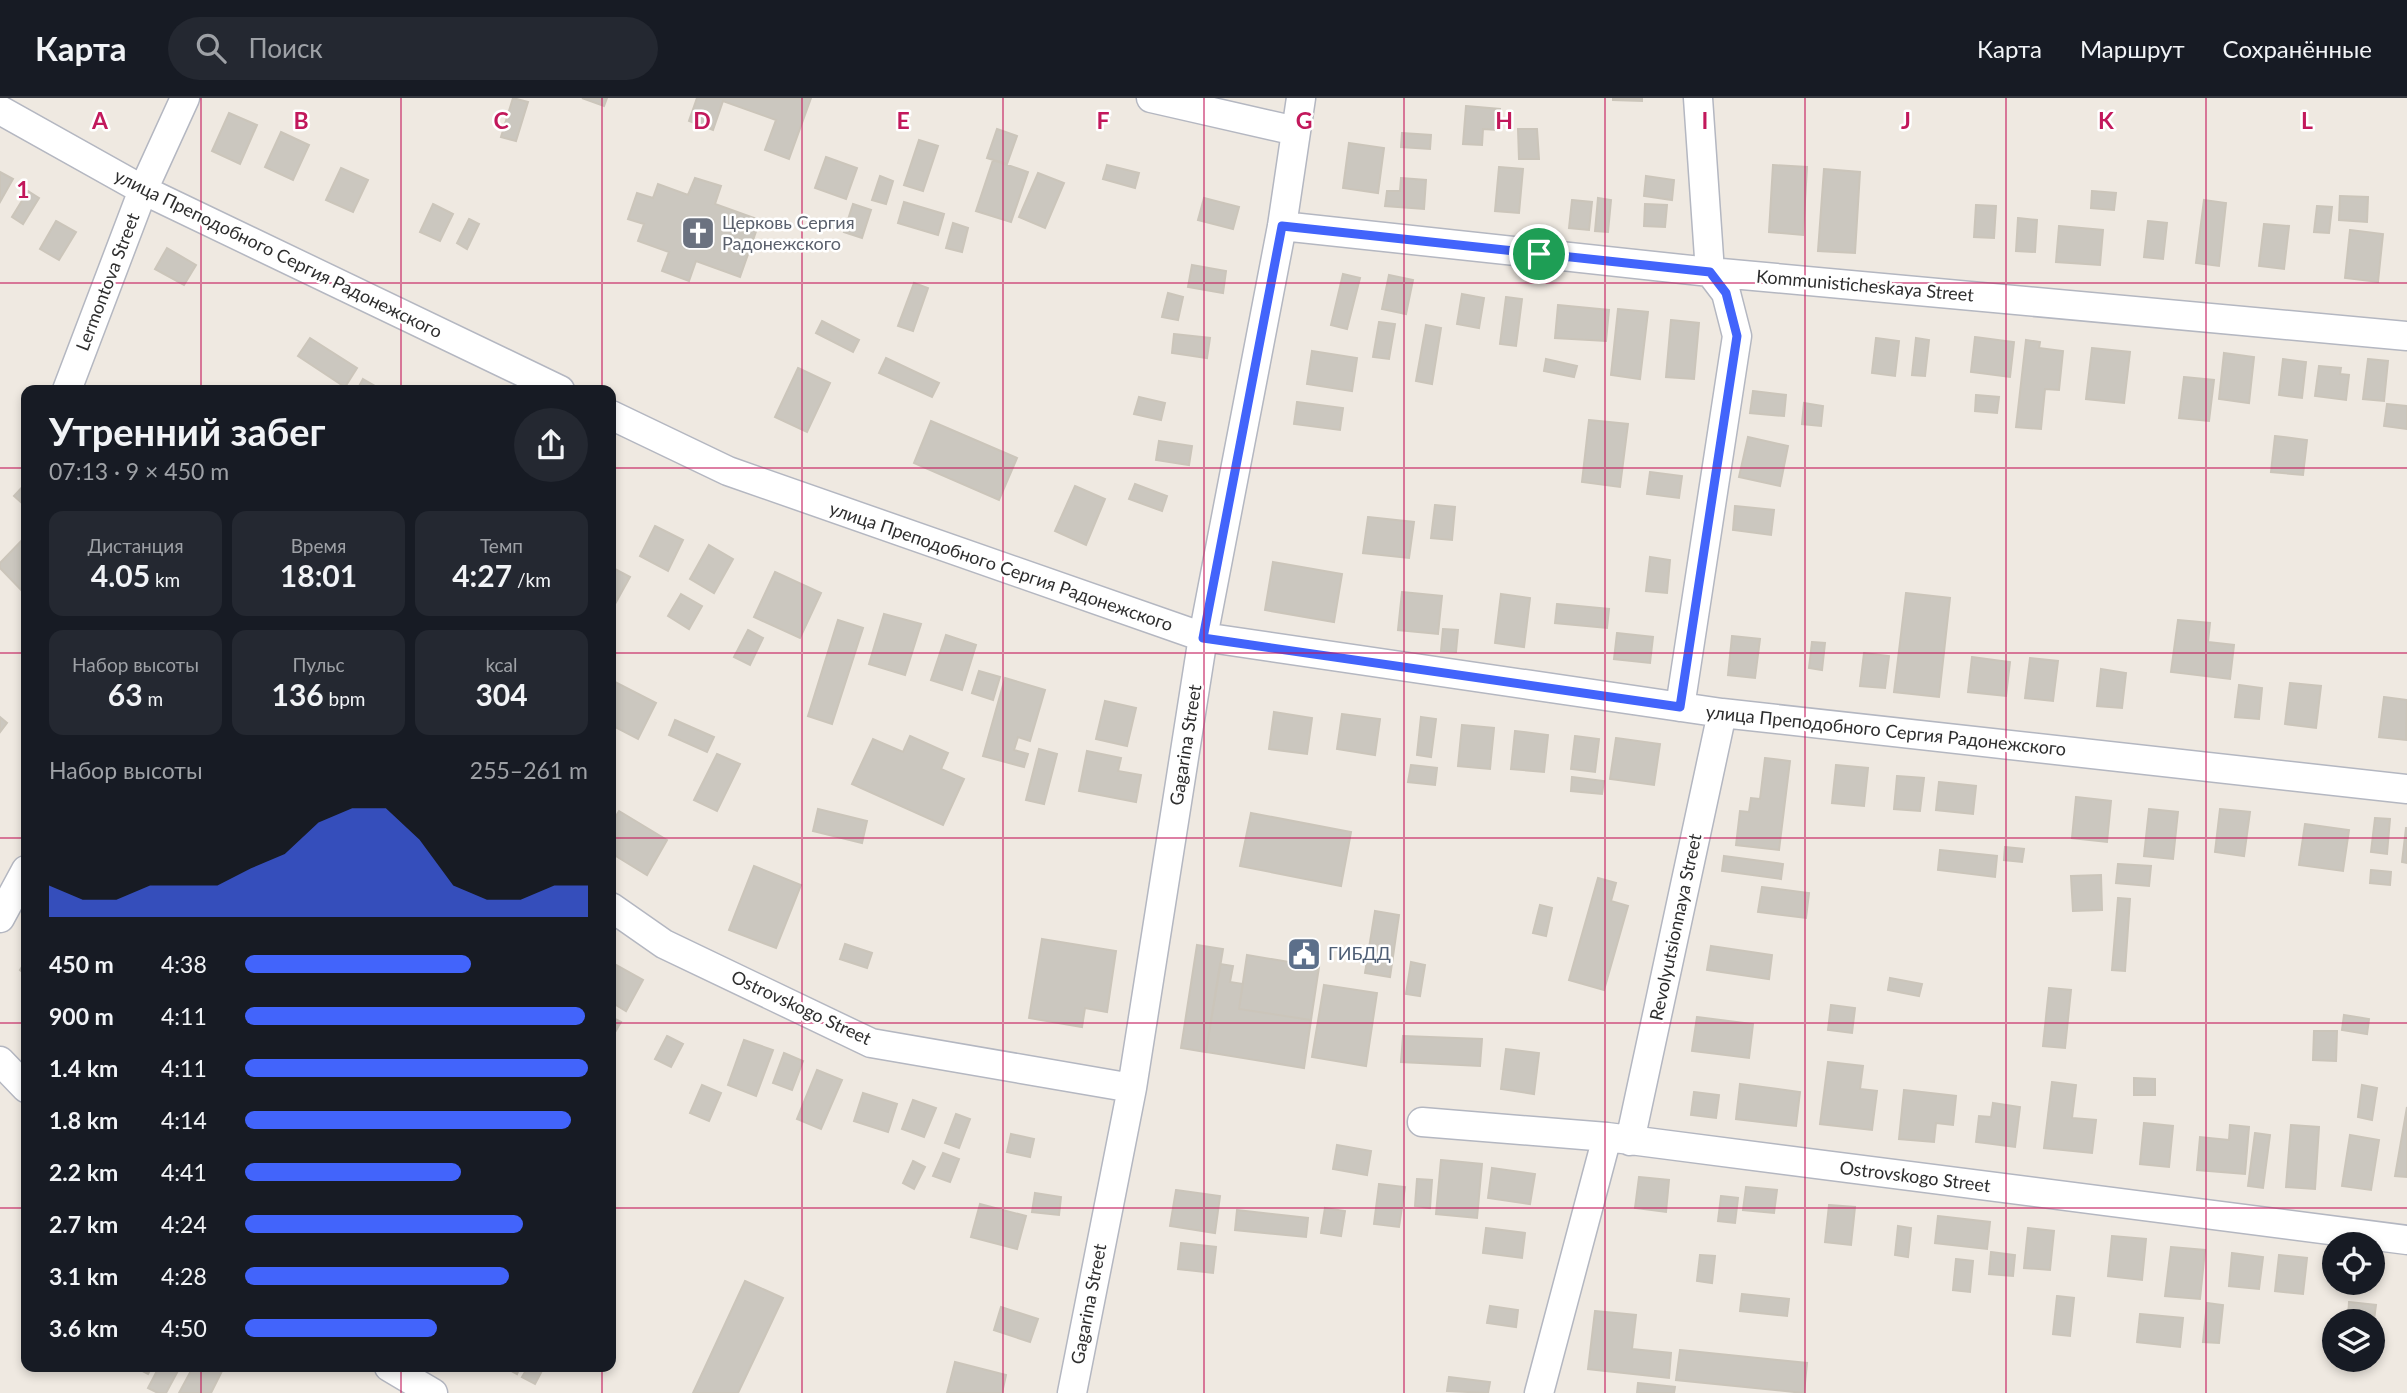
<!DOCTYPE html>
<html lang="ru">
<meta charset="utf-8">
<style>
body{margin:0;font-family:Lato,sans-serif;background:#242831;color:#f1f3f6;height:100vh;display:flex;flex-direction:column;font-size:26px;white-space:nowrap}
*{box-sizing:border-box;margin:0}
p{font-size:23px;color:#9ea1a6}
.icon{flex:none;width:38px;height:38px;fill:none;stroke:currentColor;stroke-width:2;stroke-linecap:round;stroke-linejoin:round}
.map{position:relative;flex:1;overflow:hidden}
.details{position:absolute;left:21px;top:287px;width:595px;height:987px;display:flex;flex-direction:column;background:#171b24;border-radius:14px;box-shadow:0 4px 10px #0003}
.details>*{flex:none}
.tools{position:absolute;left:2322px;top:1134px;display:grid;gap:14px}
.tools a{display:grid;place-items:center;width:63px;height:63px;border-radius:50%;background:#171b24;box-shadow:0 4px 10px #0003;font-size:35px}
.pin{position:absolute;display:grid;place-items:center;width:60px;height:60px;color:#fff;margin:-30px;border:4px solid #fff;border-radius:50%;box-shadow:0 2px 7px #0007}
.round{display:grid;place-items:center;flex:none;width:74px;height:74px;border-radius:37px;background:#242831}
.overview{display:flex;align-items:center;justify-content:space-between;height:119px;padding:0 28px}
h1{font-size:38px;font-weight:700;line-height:52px}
.figures{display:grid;grid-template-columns:repeat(3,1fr);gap:10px;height:119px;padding:7px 28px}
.figures div{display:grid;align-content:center;border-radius:14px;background:#242831;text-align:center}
.figures b{font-size:30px;font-weight:700}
.figures small{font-size:19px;font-weight:400}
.figures p{font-size:19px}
.chart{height:196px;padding:14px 28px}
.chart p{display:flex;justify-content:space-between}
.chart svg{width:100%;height:126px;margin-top:7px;fill:#4264fb;opacity:.7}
ul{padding:0 28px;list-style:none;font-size:23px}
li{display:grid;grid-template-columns:112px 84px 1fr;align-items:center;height:52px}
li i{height:18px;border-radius:9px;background:#4264fb}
header{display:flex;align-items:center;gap:42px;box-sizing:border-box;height:98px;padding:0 35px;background:#171b24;border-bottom:2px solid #363941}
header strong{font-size:33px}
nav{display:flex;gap:38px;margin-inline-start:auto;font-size:24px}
.search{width:490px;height:63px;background:#242831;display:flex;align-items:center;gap:18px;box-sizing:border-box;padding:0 24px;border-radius:38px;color:#9ea1a6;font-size:26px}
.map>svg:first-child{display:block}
.building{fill:#cbc7bf;stroke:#cbc5ba;stroke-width:2}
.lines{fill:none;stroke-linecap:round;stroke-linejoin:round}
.minor-casing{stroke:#b4b7c1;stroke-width:31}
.minor{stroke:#fff;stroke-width:28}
.route-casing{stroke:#fff;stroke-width:14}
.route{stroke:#4264fb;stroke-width:9}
.grid{fill:none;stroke:#c2185b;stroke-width:2;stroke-opacity:0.55}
.labels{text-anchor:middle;stroke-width:5;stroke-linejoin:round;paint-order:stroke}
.worship-label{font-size:18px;fill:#5b616d;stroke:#fff;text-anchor:start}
.street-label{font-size:18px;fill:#2e2e2e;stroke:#fff}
.service-label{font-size:18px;fill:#4e5e75;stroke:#fff;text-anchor:start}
.grid-label{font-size:23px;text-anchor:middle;font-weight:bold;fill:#c2185b;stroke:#fff;stroke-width:5;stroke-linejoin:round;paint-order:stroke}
</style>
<header>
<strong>Карта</strong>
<div class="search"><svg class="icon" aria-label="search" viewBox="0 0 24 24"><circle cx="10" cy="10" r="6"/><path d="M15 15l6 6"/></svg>Поиск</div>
<nav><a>Карта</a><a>Маршрут</a><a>Сохранённые</a></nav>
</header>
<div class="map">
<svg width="2407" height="1295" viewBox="0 0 2407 1295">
<rect width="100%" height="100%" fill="#efe9e1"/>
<path class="building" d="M513 0 528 4 516 43 501 39Z
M582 0H607L604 8Z
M697 0H811L789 61 765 52 776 22 723 3 713 32 689 23Z
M1613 0H1642V3L1613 2Z
M1466 8 1500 11 1498 32 1483 31 1482 47 1463 46Z
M229 15 257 27 240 66 212 53Z
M997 31 1017 38 1007 66 987 60Z
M1518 31H1537L1539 61H1519Z
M281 34 309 47 293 82 265 69Z
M1402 35 1431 37 1430 51 1401 49Z
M919 42 938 48 923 93 904 87Z
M1349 45 1384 50 1378 95 1343 90Z
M826 59 857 70 846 101 815 90Z
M993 62 1028 74 1011 124 976 113Z
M1107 67 1139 75 1135 90 1103 81Z
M1773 67 1807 69 1803 137 1769 134Z
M1499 69 1523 71 1519 115 1495 113Z
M341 70 368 82 353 114 326 102Z
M1824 71 1860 74 1855 155 1818 153Z
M0 74 13 81 0 104Z
M1038 75 1064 85 1045 130 1019 119Z
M880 78 893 83 886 106 872 102Z
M1646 78 1674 82 1672 102 1644 98Z
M695 80 721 88 715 106 760 122 740 179 696 163 689 183 662 173 669 154 638 143 644 126 628 121 637 95 653 100 658 86 688 97Z
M1401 80 1426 82 1424 111 1385 108 1387 93H1400Z
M28 93 39 100 23 126 12 119Z
M2092 93 2116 95 2114 112 2091 110Z
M2340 98 2368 99 2367 124 2339 122Z
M1204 100 1239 109 1233 131 1198 122Z
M1598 100 1611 102 1608 134 1595 133Z
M1572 102 1592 104 1589 132 1569 130Z
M2204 102 2226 105 2219 168 2196 165Z
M904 104 944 116 938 137 898 125Z
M433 106 453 116 440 143 420 134Z
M853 106 871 112 862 140 844 134Z
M1645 106 1667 107 1665 129 1644 128Z
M1976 107 1996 108 1994 140 1974 139Z
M2317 108 2332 109 2329 135 2314 134Z
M2018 120 2037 122 2035 154 2016 153Z
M469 121 479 126 467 151 457 145Z
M56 123 76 134 59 162 40 151Z
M2148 123 2167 125 2163 161 2144 159Z
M953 125 968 130 962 154 946 150Z
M2264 126 2289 128 2284 171 2259 168Z
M2059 128 2103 132 2100 167 2056 164Z
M2350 132 2383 136 2378 184 2345 180Z
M167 150 196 167 184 187 155 171Z
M1192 167 1226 173 1223 195 1188 189Z
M1343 176 1360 180 1347 231 1331 227Z
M1389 177 1413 182 1406 216 1382 211Z
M914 185 928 190 913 233 898 228Z
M1168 195 1183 199 1178 222 1162 219Z
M1462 196 1484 200 1479 230 1457 226Z
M1506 199 1522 201 1516 248 1500 246Z
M1558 207 1609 212 1606 243 1555 240Z
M1618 211 1648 214 1640 281 1611 277Z
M1671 222 1699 225 1694 281 1666 279Z
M822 223 859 242 853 254 816 235Z
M1379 224 1395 226 1389 261 1373 259Z
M1426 227 1441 230 1432 286 1416 283Z
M1174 236 1210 240 1207 260 1172 255Z
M1975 239 2014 244 2010 279 1971 274Z
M310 240 357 270 345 289 298 258Z
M1876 240 1899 243 1895 278 1872 275Z
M1916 240 1929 242 1925 278 1912 277Z
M2026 242 2040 244 2039 250 2063 253 2059 292 2045 291 2041 331 2016 329Z
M2092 250 2130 254 2124 305 2086 301Z
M1312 253 1357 260 1352 293 1307 286Z
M2224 255 2254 259 2249 305 2219 301Z
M886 260 939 285 932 299 879 275Z
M1546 261 1577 268 1574 279 1544 273Z
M2283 261 2306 264 2302 300 2279 297Z
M2368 261 2388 263 2384 303 2363 301Z
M2319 268 2341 270 2340 276 2349 277 2346 302 2315 298Z
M798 270 830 285 807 334 775 319Z
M2184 279 2214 282 2209 323 2179 320Z
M363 281 382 292H357Z
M1753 293 1786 297 1784 318 1750 315Z
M1976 297 1999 299 1997 315 1975 313Z
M1139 299 1165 305 1161 322 1134 316Z
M1297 304 1343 310 1340 332 1294 326Z
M1804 305 1823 308 1821 328 1802 326Z
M2387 306 2407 308V331L2384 328Z
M1589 322 1628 326 1620 389 1582 384Z
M931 323 1017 360 999 402 914 365Z
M2275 338 2307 342 2303 377 2271 374Z
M1748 339 1788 348 1780 388 1739 379Z
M1159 343 1192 348 1189 367 1156 362Z
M1650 374 1682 378 1679 400 1647 396Z
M26 385V402L23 406 14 398Z
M1135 386 1167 398 1162 413 1129 401Z
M1075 388 1105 401 1086 447 1055 433Z
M1435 407 1455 409 1452 442 1431 440Z
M1735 408 1774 412 1771 437 1733 432Z
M1368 419 1414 424 1409 460 1363 455Z
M655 428 683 442 668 473 640 458Z
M26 438V497L0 470V465Z
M709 447 733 461 714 495 690 481Z
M1650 459 1670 462 1667 495 1646 493Z
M1273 464 1342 476 1334 524 1265 512Z
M611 469 630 479 615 506 611 503Z
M775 474 821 495 800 540 754 519Z
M1402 494 1442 498 1438 536 1398 532Z
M1906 495 1950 500 1939 599 1894 594Z
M681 496 702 508 689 531 668 518Z
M1501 496 1530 500 1524 549 1495 545Z
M1557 506 1609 511 1607 530 1555 525Z
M884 516 921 526 905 577 869 566Z
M838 522 863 530 832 626 808 618Z
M2178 522 2210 525 2208 544 2234 547 2230 581 2171 574Z
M1443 531 1458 532 1456 554 1441 553Z
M748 532 763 540 750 567 734 559Z
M1617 535 1653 539 1650 565 1614 561Z
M946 537 976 547 962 592 931 582Z
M1732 538 1760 541 1755 580 1728 577Z
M1812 544 1825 545 1822 572 1809 570Z
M1864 555 1889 558 1885 590 1860 588Z
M1972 559 2010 564 2006 598 1968 594Z
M2030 560 2058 563 2053 603 2025 600Z
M2101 571 2126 575 2122 610 2097 608Z
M979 573 1000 579 993 602 972 595Z
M1005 580 1045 592 1030 643 1018 639 1014 652 1028 656 1024 669 983 658Z
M611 582 656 605 638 641 611 627Z
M2290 585 2321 588 2316 630 2285 626Z
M2239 587 2262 590 2259 621 2235 619Z
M2384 599 2407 602 2406 642 2379 639Z
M1105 603 1136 610 1127 648 1096 641Z
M1274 614 1312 620 1307 656 1269 651Z
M1342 616 1380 621 1375 657 1337 651Z
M0 619 7 625 0 634Z
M1421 619 1436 621 1431 659 1417 657Z
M675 622 714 639 707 654 669 637Z
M1462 627 1494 630 1490 671 1458 668Z
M1515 633 1548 637 1544 674 1511 671Z
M910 638 948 655 941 671 964 681 943 727 852 686 873 641 903 654Z
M1575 638 1599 641 1595 674 1571 671Z
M1616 640 1660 646 1654 687 1610 681Z
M1039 651 1057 656 1044 706 1026 702Z
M1087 653 1121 660 1118 673 1141 677 1136 704 1079 693Z
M717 656 740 666 717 713 694 702Z
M1765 660 1790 663 1779 752 1736 747 1740 713 1749 714 1751 700 1760 701Z
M1411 667 1437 670 1435 687 1408 684Z
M1836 667 1868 670 1864 708 1832 705Z
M1897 678 1924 680 1920 713 1894 711Z
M1572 679 1604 683 1602 696 1571 693Z
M1939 684 1976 688 1973 716 1936 712Z
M2076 699 2111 703 2107 744 2072 740Z
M818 711 867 723 862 745 813 733Z
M2149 711 2178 714 2173 761 2144 758Z
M2220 711 2250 714 2244 758 2215 754Z
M619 713 667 742 647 777 611 755V726Z
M1251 715 1351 734 1341 788 1240 768Z
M2375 720 2390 721 2387 756 2371 754Z
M2305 726 2349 732 2343 773 2299 767Z
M2406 730H2407V765L2402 764Z
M2005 749 2024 751 2022 764 2004 762Z
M1940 752 1997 758 1995 779 1938 772Z
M1724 758 1783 766 1781 781 1722 773Z
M2118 766 2151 768 2149 788 2116 785Z
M754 768 801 787 776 850 729 832Z
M2371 772 2391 774 2390 787 2370 785Z
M2101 777 2102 812 2073 813 2071 778Z
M1598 780 1616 785 1611 803 1628 808 1604 892 1569 882Z
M1762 789 1809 795 1806 820 1758 814Z
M2118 800 2130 801 2125 873 2112 872Z
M1540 807 1552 810 1546 838 1533 835Z
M1375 813 1399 817 1390 879 1365 875Z
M1042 841 1116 853 1107 914 1085 910 1082 929 1029 920Z
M845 846 872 855 867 870 840 861Z
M1197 847 1223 851 1206 954 1181 950Z
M1711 848 1772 857 1769 881 1707 872Z
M1247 857 1319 869 1311 922 1239 911Z
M26 862V877L20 872Z
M611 864 643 882 626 913 611 904Z
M1411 864 1425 867 1420 898 1406 896Z
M1220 866 1233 868 1230 884 1243 886 1239 911 1311 922 1304 970 1206 954Z
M1890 880 1922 886 1919 898 1888 892Z
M1324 887 1377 895 1366 968 1312 959Z
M2049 890 2071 892 2065 950 2043 948Z
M1831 907 1855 910 1852 935 1828 932Z
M2344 917 2369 921 2367 936 2342 932Z
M611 919 621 924 611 941Z
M1697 919 1753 926 1749 960 1692 953Z
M2314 933H2337L2336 963 2313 962Z
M667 938 683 946 671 969 655 961Z
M1403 938 1482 941 1480 968 1401 964Z
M744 942 773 952 756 998 728 987Z
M1506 951 1539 955 1534 996 1501 991Z
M784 955 803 963 792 992 773 985Z
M1828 964 1863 968 1860 991 1877 993 1872 1032 1820 1026Z
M817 972 842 982 821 1031 797 1021Z
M2134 980 2155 981V997H2134Z
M2052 984 2076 987 2072 1020 2096 1022 2092 1055 2044 1050Z
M1740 986 1800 994 1796 1028 1736 1021Z
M702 987 721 995 709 1023 690 1015Z
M2362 987 2377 990 2372 1022 2358 1019Z
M1904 992 1956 998 1953 1027 1936 1025 1934 1044 1899 1041Z
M1694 994 1719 997 1716 1020 1691 1017Z
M863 995 897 1006 888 1034 854 1023Z
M913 1002 936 1010 924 1039 902 1031Z
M1993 1005 2020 1009 2015 1049 1976 1044 1979 1018 1991 1019Z
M2407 1009V1079L2395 1078Z
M956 1016 970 1021 959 1050 945 1045Z
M2144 1025 2173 1028 2169 1069 2140 1066Z
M2230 1027 2249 1029 2245 1076 2197 1072 2200 1039 2229 1042Z
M2291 1027 2319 1029 2315 1091 2286 1089Z
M2255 1035 2270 1037 2263 1090 2248 1088Z
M1011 1036 1034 1041 1030 1059 1007 1054Z
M2350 1037 2379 1042 2371 1092 2342 1088Z
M1337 1047 1371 1053 1367 1077 1333 1071Z
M943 1055 959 1061 950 1084 933 1078Z
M1441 1062 1482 1066 1477 1120 1436 1116Z
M913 1063 925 1069 914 1091 903 1085Z
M1492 1070 1535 1076 1530 1106 1488 1100Z
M1639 1079 1669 1082 1666 1114 1635 1110Z
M1417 1081 1432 1082 1430 1110 1415 1108Z
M1379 1086 1405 1089 1399 1129 1374 1126Z
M1746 1089 1777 1092 1774 1115 1743 1112Z
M1176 1092 1220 1098 1215 1135 1170 1128Z
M1035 1095 1061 1099 1059 1117 1032 1114Z
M1721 1098 1738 1100 1735 1125 1718 1123Z
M980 1106 1026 1118 1017 1151 971 1139Z
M1829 1107 1855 1109 1851 1147 1825 1144Z
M1325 1110 1345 1113 1341 1138 1321 1135Z
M1237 1112 1308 1120 1306 1139 1235 1132Z
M1938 1118 1990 1124 1987 1151 1935 1145Z
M1898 1128 1911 1130 1908 1159 1895 1157Z
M1486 1130 1525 1135 1522 1160 1483 1155Z
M2028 1130 2054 1133 2050 1172 2024 1170Z
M2112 1138 2146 1141 2142 1182 2108 1178Z
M1181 1145 1216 1149 1213 1175 1178 1171Z
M2171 1149 2205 1152 2200 1201 2165 1198Z
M1991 1154 2015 1157 2013 1178 1989 1176Z
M2232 1155 2263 1159 2259 1191 2229 1188Z
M1700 1157 1715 1158 1712 1185 1697 1183Z
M2279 1157 2307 1160 2303 1196 2275 1193Z
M1956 1161 1973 1163 1970 1194 1953 1192Z
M745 1183 783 1200 738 1295H693Z
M1742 1196 1789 1201 1787 1218 1740 1213Z
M2057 1198 2074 1200 2070 1238 2053 1236Z
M2349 1204 2376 1207 2374 1222 2348 1219Z
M2207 1205 2223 1207 2219 1245 2203 1244Z
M1490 1208 1518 1212 1516 1229 1487 1225Z
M1001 1209 1038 1221 1030 1244 994 1232Z
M1595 1213 1636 1217 1632 1251 1671 1255 1669 1280 1588 1271Z
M2140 1216 2183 1220 2180 1249 2137 1244Z
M1680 1252 1807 1265 1804 1295 1676 1282Z
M955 1264 1006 1277 1002 1295H947Z
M135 1269H152L148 1276Z
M159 1269H180L166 1295H158L148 1290Z
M193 1269H224L211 1295H179Z
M504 1269H520L517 1276Z
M528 1269H544L535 1286 522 1279Z
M1449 1279 1490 1284 1488 1295 1447 1293Z
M1638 1285 1675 1289 1674 1295H1637Z"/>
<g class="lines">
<g class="minor-casing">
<path id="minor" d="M1151 0 1296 33
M0 12 143 92 560 292
M1282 128 1710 174 2407 238
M67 292 143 92 185 0
M611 317 728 373 1203 539 1722 615 2407 691
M1680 609 1737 238 1726 195 1710 174 1698 0
M611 809 664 846 871 945 1132 990
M0 820 26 772
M0 963 26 990
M1422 1024 1607 1039 2407 1142
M1630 1043 1722 615
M389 1269 433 1295
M1072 1295 1132 990 1203 539 1282 128 1301 0
M1539 1295 1607 1039"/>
</g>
<use href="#minor" class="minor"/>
</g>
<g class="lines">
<g class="route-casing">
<path id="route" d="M1282 128 1710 174 1726 195 1737 238 1680 609 1203 540Z"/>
</g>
<use href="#route" class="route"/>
</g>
<path class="grid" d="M201 0V292M401 0V292M602 0V292M802 0V1295M1003 0V1295M1204 0V1295M1404 0V1295M1605 0V1295M1805 0V1295M2006 0V1295M2206 0V1295M0 185H2407M0 370H26M611 370H2407M0 555H26M611 555H2407M0 740H26M611 740H2407M0 925H26M611 925H2407M0 1110H26M611 1110H2407M201 1269V1295M401 1269V1295M602 1269V1295"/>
<defs>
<g id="church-square" transform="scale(1.75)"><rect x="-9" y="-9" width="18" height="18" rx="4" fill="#6b7280" stroke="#fff"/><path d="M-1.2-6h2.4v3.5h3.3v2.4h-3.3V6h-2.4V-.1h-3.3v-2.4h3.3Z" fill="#fff"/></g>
<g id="civic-square" transform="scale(1.75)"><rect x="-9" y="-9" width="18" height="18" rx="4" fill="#5c6f8a" stroke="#fff"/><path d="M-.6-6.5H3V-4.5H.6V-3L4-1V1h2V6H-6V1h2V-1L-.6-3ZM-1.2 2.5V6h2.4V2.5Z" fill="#fff"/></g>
</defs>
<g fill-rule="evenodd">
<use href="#church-square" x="698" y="135"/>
<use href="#civic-square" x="1304" y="856"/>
</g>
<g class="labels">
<g class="worship-label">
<text x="722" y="131">Церковь Сергия<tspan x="722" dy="21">Радонежского</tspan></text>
</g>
<g class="street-label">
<text transform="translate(278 156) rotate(26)" y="6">улица Преподобного Сергия Радонежского</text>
<text transform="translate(108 184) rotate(-69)" y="6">Lermontova Street</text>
<text transform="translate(1865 188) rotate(5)" y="6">Kommunisticheskaya Street</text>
<text transform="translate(1001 469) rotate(19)" y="6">улица Преподобного Сергия Радонежского</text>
<text transform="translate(1886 633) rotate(6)" y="6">улица Преподобного Сергия Радонежского</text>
<text transform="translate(1186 647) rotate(-81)" y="6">Gagarina Street</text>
<text transform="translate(1676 829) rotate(-78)" y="6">Revolyutsionnaya Street</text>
<text transform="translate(801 910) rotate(25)" y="6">Ostrovskogo Street</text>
<text transform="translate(1915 1079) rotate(7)" y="6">Ostrovskogo Street</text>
<text transform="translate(1089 1206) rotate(-79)" y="6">Gagarina Street</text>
</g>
<g class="service-label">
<text x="1328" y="862">ГИБДД</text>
</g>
</g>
<g class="grid-label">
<text x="100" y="31">A</text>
<text x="301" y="31">B</text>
<text x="501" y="31">C</text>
<text x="702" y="31">D</text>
<text x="903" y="31">E</text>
<text x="1103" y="31">F</text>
<text x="1304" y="31">G</text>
<text x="1504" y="31">H</text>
<text x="1705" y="31">I</text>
<text x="1906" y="31">J</text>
<text x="2106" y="31">K</text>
<text x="2307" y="31">L</text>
<text x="23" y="100">1</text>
</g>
</svg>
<div class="tools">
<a><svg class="icon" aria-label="locate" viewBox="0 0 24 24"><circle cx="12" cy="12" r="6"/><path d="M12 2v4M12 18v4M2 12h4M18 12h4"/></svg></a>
<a><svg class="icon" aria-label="layers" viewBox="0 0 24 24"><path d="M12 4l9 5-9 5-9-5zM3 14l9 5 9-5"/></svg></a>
</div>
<div class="pin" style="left:1539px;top:156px;background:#1e9e55"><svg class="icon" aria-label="arrive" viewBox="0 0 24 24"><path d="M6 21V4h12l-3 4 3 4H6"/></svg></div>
<section class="details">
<div class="overview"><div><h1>Утренний забег</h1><p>07:13 · 9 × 450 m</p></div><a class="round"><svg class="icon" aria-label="share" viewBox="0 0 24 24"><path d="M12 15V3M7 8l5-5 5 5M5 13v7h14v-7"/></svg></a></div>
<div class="figures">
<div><p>Дистанция</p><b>4.05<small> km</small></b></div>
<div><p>Время</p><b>18:01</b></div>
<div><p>Темп</p><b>4:27<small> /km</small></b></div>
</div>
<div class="figures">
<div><p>Набор высоты</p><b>63<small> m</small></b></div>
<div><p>Пульс</p><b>136<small> bpm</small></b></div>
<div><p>kcal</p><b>304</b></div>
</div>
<div class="chart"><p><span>Набор высоты</span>255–261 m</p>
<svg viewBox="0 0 160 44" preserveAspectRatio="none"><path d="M0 44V33L10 38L20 38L30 33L40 33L50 33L60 27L70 22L80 11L90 6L100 6L110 17L120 33L130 38L140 38L150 33L160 33V44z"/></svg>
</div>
<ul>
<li><b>450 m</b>4:38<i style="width:66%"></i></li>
<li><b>900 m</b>4:11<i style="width:99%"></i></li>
<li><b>1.4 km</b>4:11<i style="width:100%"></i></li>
<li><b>1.8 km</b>4:14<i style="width:95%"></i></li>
<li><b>2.2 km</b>4:41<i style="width:63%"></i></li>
<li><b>2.7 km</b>4:24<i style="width:81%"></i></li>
<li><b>3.1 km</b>4:28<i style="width:77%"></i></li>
<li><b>3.6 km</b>4:50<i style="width:56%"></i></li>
</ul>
</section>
</div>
